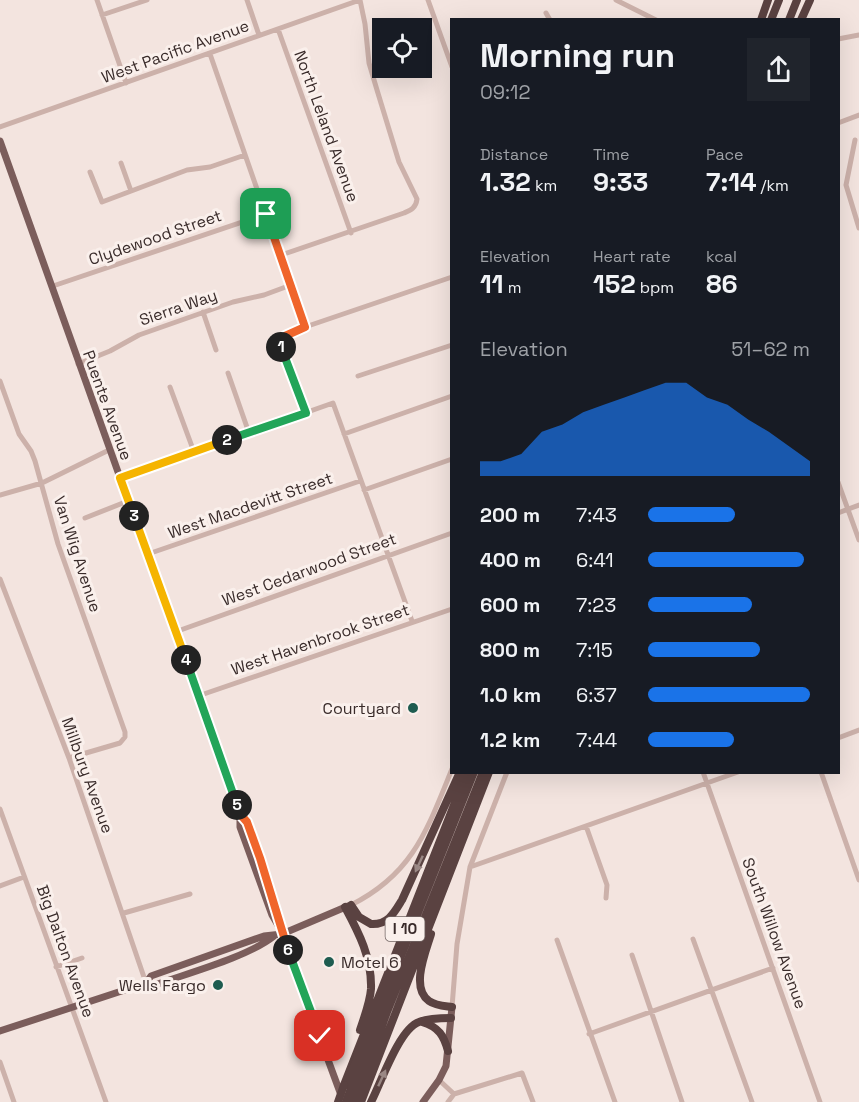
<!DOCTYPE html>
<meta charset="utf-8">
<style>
body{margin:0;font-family:"Space Grotesk",sans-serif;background:#20242c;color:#f1f3f6;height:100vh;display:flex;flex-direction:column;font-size:22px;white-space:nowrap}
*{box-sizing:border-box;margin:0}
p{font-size:20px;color:#9ea1a6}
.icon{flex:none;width:33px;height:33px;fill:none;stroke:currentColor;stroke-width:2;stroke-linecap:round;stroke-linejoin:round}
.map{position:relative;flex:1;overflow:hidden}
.side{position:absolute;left:450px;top:18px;width:390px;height:756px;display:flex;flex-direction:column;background:#171b24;border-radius:0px;box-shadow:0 6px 24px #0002}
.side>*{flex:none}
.buttons{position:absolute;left:372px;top:18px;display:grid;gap:12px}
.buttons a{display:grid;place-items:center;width:60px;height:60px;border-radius:0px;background:#171b24;box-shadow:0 6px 24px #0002;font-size:30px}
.pin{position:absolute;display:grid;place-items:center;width:51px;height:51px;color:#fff;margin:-26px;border-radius:12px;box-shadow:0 3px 9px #0006}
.km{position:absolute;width:30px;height:30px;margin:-15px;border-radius:50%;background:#222;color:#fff;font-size:16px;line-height:30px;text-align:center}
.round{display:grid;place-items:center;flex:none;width:63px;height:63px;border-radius:0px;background:#20242c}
.headline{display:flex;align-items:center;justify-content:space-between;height:102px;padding:0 30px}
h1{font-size:33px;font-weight:700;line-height:45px}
.metrics{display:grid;grid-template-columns:repeat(3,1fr);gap:9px;height:102px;padding:6px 30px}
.metrics div{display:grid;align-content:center}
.metrics b{font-size:26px;font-weight:700}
.metrics small{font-size:16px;font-weight:400}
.metrics p{font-size:16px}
.chart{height:168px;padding:12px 30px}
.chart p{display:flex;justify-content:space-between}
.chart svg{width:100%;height:108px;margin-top:6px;fill:#1a73e8;opacity:.7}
ul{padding:0 30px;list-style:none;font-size:20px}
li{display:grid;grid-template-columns:96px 72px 1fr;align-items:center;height:45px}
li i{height:15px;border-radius:8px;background:#1a73e8}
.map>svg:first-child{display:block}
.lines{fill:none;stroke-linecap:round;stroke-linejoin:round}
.minor{stroke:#ccb1aa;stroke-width:5}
.major{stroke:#7b5d5b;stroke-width:7}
.highway{stroke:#5a4241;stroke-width:8}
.highway-bridge{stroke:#5a4241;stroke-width:8}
.oneway{fill:#9a8885}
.split-1-casing{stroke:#fff;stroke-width:12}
.split-2-casing{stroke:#fff;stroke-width:12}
.split-3-casing{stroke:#fff;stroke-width:12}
.split-4-casing{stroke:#fff;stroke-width:12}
.split-5-casing{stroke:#fff;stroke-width:12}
.split-6-casing{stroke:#fff;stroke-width:12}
.split-7-casing{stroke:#fff;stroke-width:12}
.split-1{stroke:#f0652b;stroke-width:8}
.split-2{stroke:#22a559;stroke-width:8}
.split-3{stroke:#f5b400;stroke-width:8}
.split-4{stroke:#f5b400;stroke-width:8}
.split-5{stroke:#22a559;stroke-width:8}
.split-6{stroke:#f0652b;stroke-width:8}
.split-7{stroke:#22a559;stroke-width:8}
.poi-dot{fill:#1e5c50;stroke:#faf0ec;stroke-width:2}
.labels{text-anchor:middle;stroke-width:6;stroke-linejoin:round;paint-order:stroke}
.shield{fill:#faf0ec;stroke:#736664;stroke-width:1.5}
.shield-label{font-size:15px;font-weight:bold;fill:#392b2a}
.street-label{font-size:16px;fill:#392b2a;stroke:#faf0ec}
.poi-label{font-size:16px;fill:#392b2a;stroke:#faf0ec;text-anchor:end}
</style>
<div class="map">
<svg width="859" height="1102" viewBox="0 0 859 1102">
<rect width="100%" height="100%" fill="#f3e4df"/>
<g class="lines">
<path class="minor" d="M97 0 126 83
M247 0 259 35
M428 0 452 67
M616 0 656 20
M546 13 550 20
M102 15 147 0
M278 29 351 233
M838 39 859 35
M210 54 305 327
M838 123 859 115
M0 127 360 0
M855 140 846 185 859 228
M121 163 131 191
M90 172 102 202 187 170 210 167 245 155
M281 255 404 213C411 210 416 208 417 199L399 162 377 90 369 63 365 24 360 0
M53 286 266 214
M203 312 216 350
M78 364 110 351 139 335 233 302 264 295 291 285
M228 373 249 433
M358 376 452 345
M0 381 19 434 31 451 35 461 58 544 125 732V737L120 743 69 758
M170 387 194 452
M306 413 285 354 280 342 284 336 305 327 452 277
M344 434 452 396
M120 478 333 403 412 621
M838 482 859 540
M364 490 452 459
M0 495 42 483 109 450
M838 513 859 505
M85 518 128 501
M148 554 360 481
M0 579 69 758 146 983
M175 632 452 533
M198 696 452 609
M838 738 859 730
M703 772 820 1102
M821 772 859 880
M0 809 106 1102
M586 826 607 885 606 898
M470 867 738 772
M0 886 24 877
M351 905C413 874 427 830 452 769
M124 913 190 894
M693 939 752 1102
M557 940 615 1102
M632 955 682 1102
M56 967 82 958
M452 1007 457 944 470 867 507 772
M589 1034 773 968
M0 1062 14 1102
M439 1080 454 1094 522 1073 533 1102
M448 1102 454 1094"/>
<path class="major" d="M0 141 240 814 247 822 278 915 279 927
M240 814V827L272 915 279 927 341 1095
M146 983 155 985C188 973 248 957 274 936
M0 1031 146 983 151 976 264 936 282 934 348 906
M423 1102 439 1080 446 1066 452 1007"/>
<path class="highway" d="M761 20 768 0
M771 20 779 0
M789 20 797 0
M801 20 810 0
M351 905 359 917 371 924C388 925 394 913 402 900L460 772
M345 907C359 933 372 958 371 989 370 1002 364 1018 360 1030
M431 934C426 951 410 988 429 1001 436 1006 445 1006 452 1007
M422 1022C439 1027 444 1036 448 1051
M344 1085 467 772
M346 1102 390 983 474 772
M354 1102 387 1012 483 772
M361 1102 489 772
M371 1102C381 1083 399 1029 419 1022 429 1018 441 1018 451 1018"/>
<path class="highway-bridge" d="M338 1102 344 1085"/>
</g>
<defs><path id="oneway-solid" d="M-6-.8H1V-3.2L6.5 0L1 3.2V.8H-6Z" transform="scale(1.5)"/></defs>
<g class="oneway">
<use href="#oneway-solid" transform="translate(419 864) rotate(115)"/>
<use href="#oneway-solid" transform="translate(382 1078) rotate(-65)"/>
</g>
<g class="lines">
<g class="split-1-casing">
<path id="split-1" d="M266 214 305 327 285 336 280 342 281 347"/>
</g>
<g class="split-2-casing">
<path id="split-2" d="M227 440 306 413 281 347"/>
</g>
<g class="split-3-casing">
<path id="split-3" d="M134 516 120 478 227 440"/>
</g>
<g class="split-4-casing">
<path id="split-4" d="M134 516 186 660"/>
</g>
<g class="split-5-casing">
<path id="split-5" d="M186 660 237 805"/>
</g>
<g class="split-6-casing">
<path id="split-6" d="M237 805 240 814 247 822 260 858 288 950"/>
</g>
<g class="split-7-casing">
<path id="split-7" d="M288 950 320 1036"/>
</g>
<use href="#split-1" class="split-1"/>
<use href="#split-2" class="split-2"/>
<use href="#split-3" class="split-3"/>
<use href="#split-4" class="split-4"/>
<use href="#split-5" class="split-5"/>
<use href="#split-6" class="split-6"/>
<use href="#split-7" class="split-7"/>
</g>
<g class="poi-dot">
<circle cx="413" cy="708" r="6"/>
<circle cx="329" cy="962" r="6"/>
<circle cx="218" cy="985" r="6"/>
</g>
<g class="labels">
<rect class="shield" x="385.5" y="917" width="39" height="24" rx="4.5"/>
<g class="shield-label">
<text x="405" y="934">I 10</text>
</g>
<g class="street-label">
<text transform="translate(175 51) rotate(-20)" y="6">West Pacific Avenue</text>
<text transform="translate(327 126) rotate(70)" y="6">North Leland Avenue</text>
<text transform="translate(155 237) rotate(-19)" y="6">Clydewood Street</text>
<text transform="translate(178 307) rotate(-19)" y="6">Sierra Way</text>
<text transform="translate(108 405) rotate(70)" y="6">Puente Avenue</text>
<text transform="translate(250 505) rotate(-19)" y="6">West Macdevitt Street</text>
<text transform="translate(78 554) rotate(72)" y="6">Van Wig Avenue</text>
<text transform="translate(309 569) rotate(-20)" y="6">West Cedarwood Street</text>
<text transform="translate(320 639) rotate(-19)" y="6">West Havenbrook Street</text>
<text transform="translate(88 775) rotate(70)" y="6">Millbury Avenue</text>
<text transform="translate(775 933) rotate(70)" y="6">South Willow Avenue</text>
<text transform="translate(66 951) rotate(70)" y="6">Big Dalton Avenue</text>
</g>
<g class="poi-label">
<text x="401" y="714">Courtyard</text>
<text x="341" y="968" text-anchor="start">Motel 6</text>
<text x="206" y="991">Wells Fargo</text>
</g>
</g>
</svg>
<div class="buttons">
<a><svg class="icon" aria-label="locate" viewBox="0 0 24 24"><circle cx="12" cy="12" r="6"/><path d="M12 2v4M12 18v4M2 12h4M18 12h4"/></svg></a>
</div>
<div class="pin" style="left:266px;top:214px;background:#1e9e55"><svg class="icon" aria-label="arrive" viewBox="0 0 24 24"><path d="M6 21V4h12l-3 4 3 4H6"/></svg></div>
<div class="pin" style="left:320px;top:1036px;background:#d93025"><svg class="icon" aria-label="check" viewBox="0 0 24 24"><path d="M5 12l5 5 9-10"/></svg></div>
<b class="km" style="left:281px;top:347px">1</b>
<b class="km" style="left:227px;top:440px">2</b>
<b class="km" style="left:134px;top:516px">3</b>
<b class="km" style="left:186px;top:660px">4</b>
<b class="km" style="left:237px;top:805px">5</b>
<b class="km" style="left:288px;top:950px">6</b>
<section class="side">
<div class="headline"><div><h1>Morning run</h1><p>09:12</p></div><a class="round"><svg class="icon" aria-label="share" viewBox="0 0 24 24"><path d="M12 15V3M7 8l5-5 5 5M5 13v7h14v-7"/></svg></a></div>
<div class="metrics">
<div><p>Distance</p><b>1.32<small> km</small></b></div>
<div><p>Time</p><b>9:33</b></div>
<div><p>Pace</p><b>7:14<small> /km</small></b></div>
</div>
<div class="metrics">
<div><p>Elevation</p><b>11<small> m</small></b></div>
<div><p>Heart rate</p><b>152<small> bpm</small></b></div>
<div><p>kcal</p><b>86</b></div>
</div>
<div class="chart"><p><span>Elevation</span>51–62 m</p>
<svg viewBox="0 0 160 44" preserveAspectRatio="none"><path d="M0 44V38L10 38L20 35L30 26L40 23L50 18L60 15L70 12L80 9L90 6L100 6L110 12L120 15L130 21L140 26L150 32L160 38V44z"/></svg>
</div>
<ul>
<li><b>200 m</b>7:43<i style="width:54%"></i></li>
<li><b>400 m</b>6:41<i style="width:96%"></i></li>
<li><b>600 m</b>7:23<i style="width:64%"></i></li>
<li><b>800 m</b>7:15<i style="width:69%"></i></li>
<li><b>1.0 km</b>6:37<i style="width:100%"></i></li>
<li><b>1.2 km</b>7:44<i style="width:53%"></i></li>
</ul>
</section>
</div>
